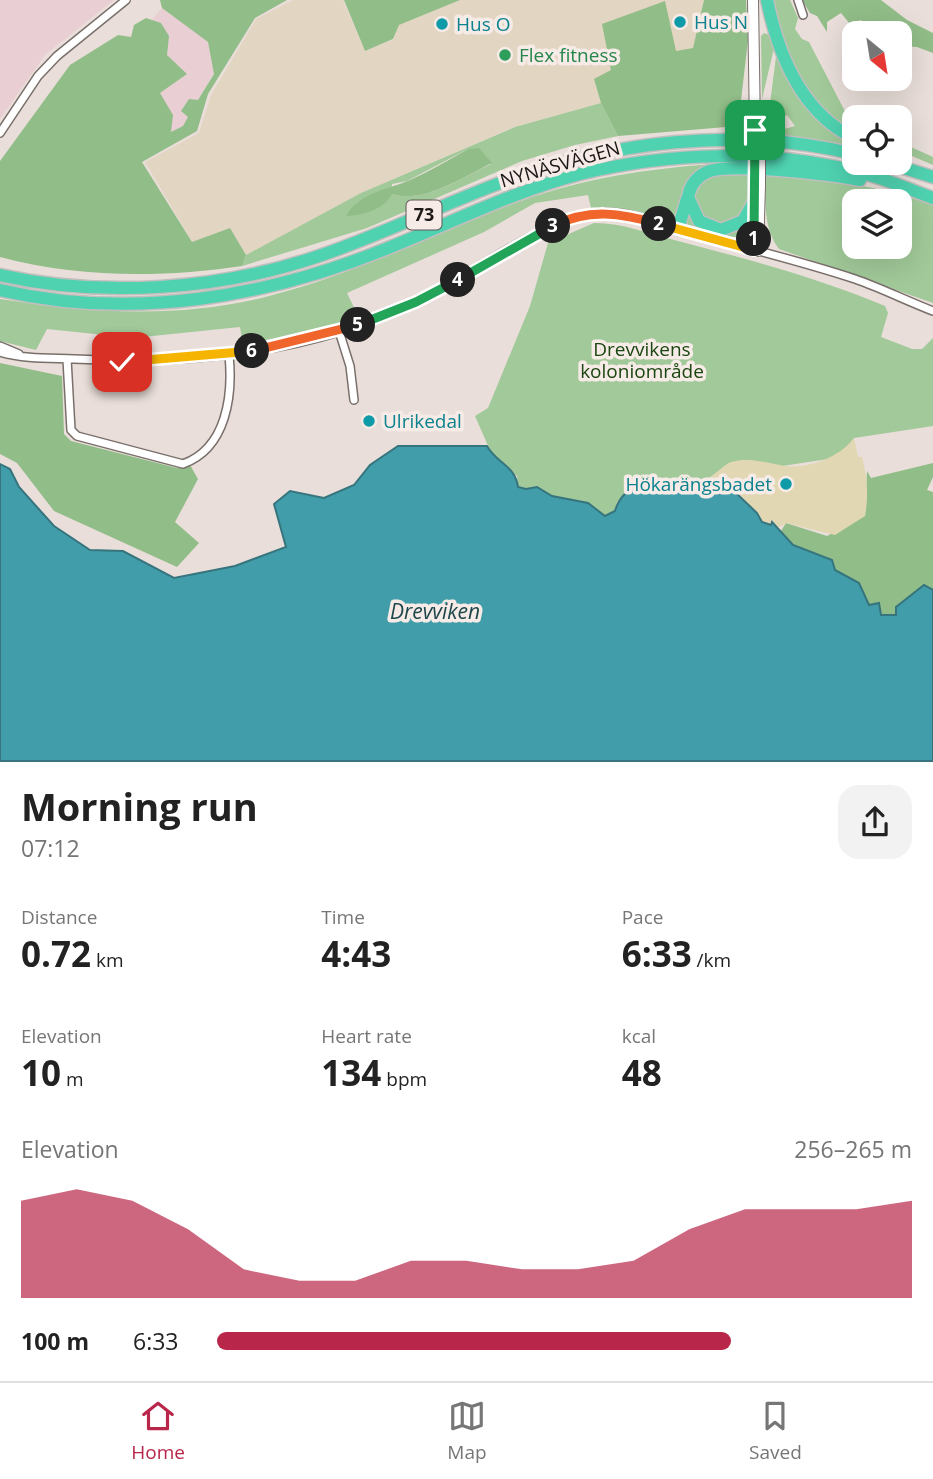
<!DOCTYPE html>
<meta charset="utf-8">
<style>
body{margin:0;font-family:"Open Sans",sans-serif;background:#f2f2f2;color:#222;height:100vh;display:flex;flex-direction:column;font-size:26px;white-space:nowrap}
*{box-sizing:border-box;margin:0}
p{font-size:23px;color:#767676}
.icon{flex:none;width:38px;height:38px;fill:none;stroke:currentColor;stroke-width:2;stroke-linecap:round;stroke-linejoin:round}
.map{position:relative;height:762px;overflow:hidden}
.sheet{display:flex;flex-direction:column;background:#fff;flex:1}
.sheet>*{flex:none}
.needle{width:46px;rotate:150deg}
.controls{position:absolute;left:842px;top:21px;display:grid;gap:14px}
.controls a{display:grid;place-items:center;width:70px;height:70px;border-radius:14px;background:#fff;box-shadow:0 7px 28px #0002;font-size:35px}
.pin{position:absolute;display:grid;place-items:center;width:60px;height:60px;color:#fff;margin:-30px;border-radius:14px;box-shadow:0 4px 10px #0006}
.km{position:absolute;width:35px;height:35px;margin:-18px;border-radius:50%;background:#222;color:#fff;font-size:19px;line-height:35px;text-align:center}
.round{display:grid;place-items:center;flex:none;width:74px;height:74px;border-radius:21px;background:#f2f2f2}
.headline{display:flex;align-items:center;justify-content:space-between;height:119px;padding:0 21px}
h1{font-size:38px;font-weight:700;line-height:52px}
.metrics{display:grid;grid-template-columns:repeat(3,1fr);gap:10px;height:119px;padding:7px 21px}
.metrics div{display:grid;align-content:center}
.metrics b{font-size:35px;font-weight:700}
.metrics small{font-size:19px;font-weight:400}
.metrics p{font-size:19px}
.chart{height:196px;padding:14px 21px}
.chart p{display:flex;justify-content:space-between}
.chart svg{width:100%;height:126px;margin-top:7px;fill:#b8274a;opacity:.7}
ul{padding:0 21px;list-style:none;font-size:23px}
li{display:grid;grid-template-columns:112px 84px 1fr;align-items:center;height:52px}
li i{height:18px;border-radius:9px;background:#b8274a}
.dock{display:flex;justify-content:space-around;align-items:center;height:98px;border-top:2px solid #e0e0e0;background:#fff;font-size:19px;color:#767676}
.dock a{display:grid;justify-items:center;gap:4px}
.dock .active{color:#b8274a}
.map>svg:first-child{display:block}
.commercial{fill:#e2d5c1}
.industrial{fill:#e9cfd3}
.green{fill:#a1c999;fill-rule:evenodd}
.forest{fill:#91bd88}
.sand{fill:#e1d7b2}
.water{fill:#419daa;stroke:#36757e;stroke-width:2}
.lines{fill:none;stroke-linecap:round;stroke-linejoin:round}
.street-casing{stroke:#796f6b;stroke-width:10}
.secondary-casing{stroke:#796f6b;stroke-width:12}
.highway-casing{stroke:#c0bfbe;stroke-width:15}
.street{stroke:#fff;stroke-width:7}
.secondary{stroke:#fff;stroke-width:10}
.highway{stroke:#4fd2b0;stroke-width:12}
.secondary-bridge-casing{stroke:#796f6b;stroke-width:12;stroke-linecap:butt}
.secondary-bridge{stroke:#fff;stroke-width:10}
.split-1-casing{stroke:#fff;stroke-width:14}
.split-2-casing{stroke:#fff;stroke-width:14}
.split-3-casing{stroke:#fff;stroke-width:14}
.split-4-casing{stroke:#fff;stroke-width:14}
.split-5-casing{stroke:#fff;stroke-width:14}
.split-6-casing{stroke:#fff;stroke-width:14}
.split-7-casing{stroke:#fff;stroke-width:14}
.split-1{stroke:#22a559;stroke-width:9}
.split-2{stroke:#f5b400;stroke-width:9}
.split-3{stroke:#f0652b;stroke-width:9}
.split-4{stroke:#22a559;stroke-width:9}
.split-5{stroke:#22a559;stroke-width:9}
.split-6{stroke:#f0652b;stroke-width:9}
.split-7{stroke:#f5b400;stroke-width:9}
.culture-dot{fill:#0f9aa8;stroke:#f6ebe6;stroke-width:2.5}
.leisure-dot{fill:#2e9e5b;stroke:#f6ebe6;stroke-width:2.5}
.labels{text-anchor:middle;stroke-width:7;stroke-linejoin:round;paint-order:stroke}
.shield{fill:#f6ebe6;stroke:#5e5856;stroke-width:2}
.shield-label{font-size:18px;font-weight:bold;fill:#1d1918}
.culture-label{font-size:19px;fill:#0d838f;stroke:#f6ebe6;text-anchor:start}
.leisure-label{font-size:19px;fill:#27864d;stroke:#f6ebe6;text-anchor:start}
.street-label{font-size:19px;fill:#1d1918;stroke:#f6ebe6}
.park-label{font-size:19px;fill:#1a4611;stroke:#f6ebe6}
.water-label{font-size:21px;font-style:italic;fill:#1c464c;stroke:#f6ebe6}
</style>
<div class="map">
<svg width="933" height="762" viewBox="0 0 933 762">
<rect width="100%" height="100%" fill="#e9ded9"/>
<path class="commercial" d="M293 0H343L365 51 393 40 399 25 460 0H704L693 48 611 71 594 79 601 103 514 127 361 193 246 255 229 228 193 243 145 162 199 133 211 95 256 19Z"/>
<path class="industrial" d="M0 0H114L45 55 0 119Z
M162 8 208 41 214 73 183 126 171 133 160 93 187 74 167 55 152 20Z"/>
<path class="green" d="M771 0H790L798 18 795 29 802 39 809 42 850 121 854 123V134L816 106 787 52Z
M764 33 772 36 775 44 762 99 761 36Z
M777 49C795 90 811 123 854 142V147L766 135ZM773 115 781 118 787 115 795 126 774 132 770 127Z
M601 103 618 136 575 145 522 161 367 228 242 266 246 255 361 193 515 127ZM468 149 491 164C463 177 424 204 392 194V184L407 181Z
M900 142 933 157V165L900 151Z
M713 164 698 170 673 220 618 208H591L588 195 535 203 484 232 347 293 359 318 318 331 243 344 240 327 133 338 47 329 36 350 0 341V299C88 313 181 319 269 296 357 274 436 231 521 201 584 178 647 169 713 164Z
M749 173C753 202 750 213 724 225L700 219 692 190 710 174Z
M766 174C825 179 878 185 933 205V303L779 249C763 229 765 198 766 174ZM854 201H900V247H854Z
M686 210 698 226 752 218 749 233 745 237H726L688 227 684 224Z
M594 223C623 223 650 234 678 241 747 259 819 278 885 306L888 313 881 337 912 349H922L933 338V426L854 438 847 448 828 459 782 466 748 460 729 463 704 482 690 483 681 480 636 484 617 502 615 511 605 516 588 503 552 496 537 487 526 489 518 487 517 476 493 457 475 416 488 408 530 306 548 243Z"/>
<path class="forest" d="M160 0H287L255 18 208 94 197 131 142 162 192 242 230 228 246 255 242 266C162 278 79 278 0 257V161L70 65 118 35 131 37 134 25 146 18 161 23 169 36 167 55 187 74 160 93 173 115 171 132 183 126 188 117 181 111 189 99 198 100 214 74 208 42 162 8Z
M344 0H460L399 25 393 39 365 51Z
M704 0H746L748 40 738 126 618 136 601 103 594 79 611 70 602 24 665 1 676 51 693 48Z
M802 0H881L907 20 933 33V53L917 47 900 46V33H868L861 20 850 24 841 13 827 22V32L817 16 810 13Z
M479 148 492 163C463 177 424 204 392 194 383 210 364 215 346 216 360 192 387 190 410 180 430 171 449 160 468 149Z
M0 363 62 376 64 434 71 441 177 468 190 465 198 479 175 522 199 543 177 567 54 511 17 463 0 454Z
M933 463V477L927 490 933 492V590L924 585 896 615H881L876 605H869L859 583 835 570 826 557 793 545 781 531 786 523 827 536 865 516 867 471 871 478Z"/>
<path class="sand" d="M854 438 858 457H862C867 476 869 495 865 516L835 535 786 523 775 529 772 523 771 526 762 522 742 498C728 496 707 499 704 482 713 477 722 466 731 462 746 457 764 462 780 465 805 471 839 458 854 438Z"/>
<path class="water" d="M398 446H487C497 464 515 465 518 487L526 489 537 487 552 496 588 503 605 516 615 511C626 472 674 485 704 482L711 494 735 492 757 513 762 522 771 525 772 522 793 545 832 560 835 570 859 583 869 605 879 603 881 615H896V607L924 585 933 590V761H0V464L10 469 19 487 54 526 90 550 123 551 174 578 235 566 286 547 274 504 290 491 324 498 354 485 370 465Z"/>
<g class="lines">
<g class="street-casing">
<path id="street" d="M798 0 803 15
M0 133 38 76 57 56 126 0
M339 331 350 366 354 400
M0 346 19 354
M0 352C24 359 49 358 74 359 189 365 314 353 419 300 466 277 546 219 594 213 627 209 660 224 692 233 746 248 801 261 855 279 881 288 907 301 933 311
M67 359 71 430 77 436 183 464C227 448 233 395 229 355"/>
</g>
<g class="secondary-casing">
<path id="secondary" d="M753 0 755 130
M758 251 760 185"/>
</g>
<g class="highway-casing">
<path id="highway" d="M767 0C778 54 802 113 854 138
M888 163 933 177
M755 200 743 221 721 230 699 221 688 197C690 186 696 177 707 172 729 162 833 175 860 180
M678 229 687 199
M0 275C103 298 219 290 319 256 381 235 439 206 500 183 610 141 739 126 854 154
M0 290C132 321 270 297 393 246 455 221 515 191 580 174 670 152 768 149 858 172 884 178 908 189 933 198"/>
</g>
<use href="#street" class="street"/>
<use href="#secondary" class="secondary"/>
<use href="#highway" class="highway"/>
<g class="secondary-bridge-casing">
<path id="secondary-bridge" d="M760 130V185"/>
</g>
<use href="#secondary-bridge" class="secondary-bridge"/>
</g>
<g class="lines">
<g class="split-1-casing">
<path id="split-1" d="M754 239 755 130"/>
</g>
<g class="split-2-casing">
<path id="split-2" d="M659 224 754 250V239"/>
</g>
<g class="split-3-casing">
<path id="split-3" d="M553 226C589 208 621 213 659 224"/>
</g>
<g class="split-4-casing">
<path id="split-4" d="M458 280 553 226"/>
</g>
<g class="split-5-casing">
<path id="split-5" d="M358 325 416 302 458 280"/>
</g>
<g class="split-6-casing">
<path id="split-6" d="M252 351 358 325"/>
</g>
<g class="split-7-casing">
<path id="split-7" d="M122 362 252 351"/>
</g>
<use href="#split-1" class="split-1"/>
<use href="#split-2" class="split-2"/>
<use href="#split-3" class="split-3"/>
<use href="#split-4" class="split-4"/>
<use href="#split-5" class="split-5"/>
<use href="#split-6" class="split-6"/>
<use href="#split-7" class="split-7"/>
</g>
<g class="culture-dot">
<circle cx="680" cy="22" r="7"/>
<circle cx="442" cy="24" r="7"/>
<circle cx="369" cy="421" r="7"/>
<circle cx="786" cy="484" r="7"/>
</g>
<circle class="leisure-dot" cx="505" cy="55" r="7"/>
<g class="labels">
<rect class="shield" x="406.5" y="200.5" width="35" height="29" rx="5"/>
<g class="shield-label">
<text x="424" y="221">73</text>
</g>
<g class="culture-label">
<text x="694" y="29">Hus N</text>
<text x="456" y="31">Hus O</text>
<text x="383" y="428">Ulrikedal</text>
<text x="772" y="491" text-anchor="end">Hökarängsbadet</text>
</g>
<g class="leisure-label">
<text x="519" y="62">Flex fitness</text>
</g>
<g class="street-label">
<text transform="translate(560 164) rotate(-16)" y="7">NYNÄSVÄGEN</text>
</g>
<g class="park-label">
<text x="642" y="356">Drevvikens<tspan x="642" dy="22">koloniområde</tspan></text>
</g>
<g class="water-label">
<text x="435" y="619">Drevviken</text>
</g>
</g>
</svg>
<div class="controls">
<a><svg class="needle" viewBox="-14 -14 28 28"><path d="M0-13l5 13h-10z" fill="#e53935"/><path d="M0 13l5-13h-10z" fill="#767676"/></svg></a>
<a><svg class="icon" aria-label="locate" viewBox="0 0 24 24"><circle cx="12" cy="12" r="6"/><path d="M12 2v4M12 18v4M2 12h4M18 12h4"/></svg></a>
<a><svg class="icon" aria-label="layers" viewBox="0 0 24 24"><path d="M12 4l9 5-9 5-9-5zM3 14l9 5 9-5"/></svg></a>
</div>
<div class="pin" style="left:755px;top:130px;background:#1e9e55"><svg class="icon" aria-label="arrive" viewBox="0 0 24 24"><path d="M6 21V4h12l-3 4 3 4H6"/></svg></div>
<div class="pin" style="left:122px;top:362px;background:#d93025"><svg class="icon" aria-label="check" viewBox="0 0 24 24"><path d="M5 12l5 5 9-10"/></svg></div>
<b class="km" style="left:754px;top:239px">1</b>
<b class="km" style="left:659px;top:224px">2</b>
<b class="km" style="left:553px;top:226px">3</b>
<b class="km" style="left:458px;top:280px">4</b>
<b class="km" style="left:358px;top:325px">5</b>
<b class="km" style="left:252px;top:351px">6</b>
</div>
<section class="sheet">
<div class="headline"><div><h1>Morning run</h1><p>07:12</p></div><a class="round"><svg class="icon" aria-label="share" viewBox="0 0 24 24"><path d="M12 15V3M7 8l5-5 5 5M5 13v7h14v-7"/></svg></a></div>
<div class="metrics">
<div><p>Distance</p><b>0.72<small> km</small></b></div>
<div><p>Time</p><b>4:43</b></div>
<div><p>Pace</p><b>6:33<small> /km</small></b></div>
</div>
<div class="metrics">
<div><p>Elevation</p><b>10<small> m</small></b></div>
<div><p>Heart rate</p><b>134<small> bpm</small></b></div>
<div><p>kcal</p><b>48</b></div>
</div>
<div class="chart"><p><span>Elevation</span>256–265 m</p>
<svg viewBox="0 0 160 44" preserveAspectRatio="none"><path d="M0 44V10L10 6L20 10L30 20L40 34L50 38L60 38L70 31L80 31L90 34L100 34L110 31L120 20L130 13L140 13L150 13L160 10V44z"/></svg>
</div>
<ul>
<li><b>100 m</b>6:33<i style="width:74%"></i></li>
</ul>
</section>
<nav class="dock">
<a class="active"><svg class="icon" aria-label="home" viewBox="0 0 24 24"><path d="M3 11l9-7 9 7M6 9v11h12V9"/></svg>Home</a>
<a><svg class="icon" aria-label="map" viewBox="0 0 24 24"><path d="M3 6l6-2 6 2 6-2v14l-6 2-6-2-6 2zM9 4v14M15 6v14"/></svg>Map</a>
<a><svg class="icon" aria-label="saved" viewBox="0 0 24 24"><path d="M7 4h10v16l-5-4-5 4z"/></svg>Saved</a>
</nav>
